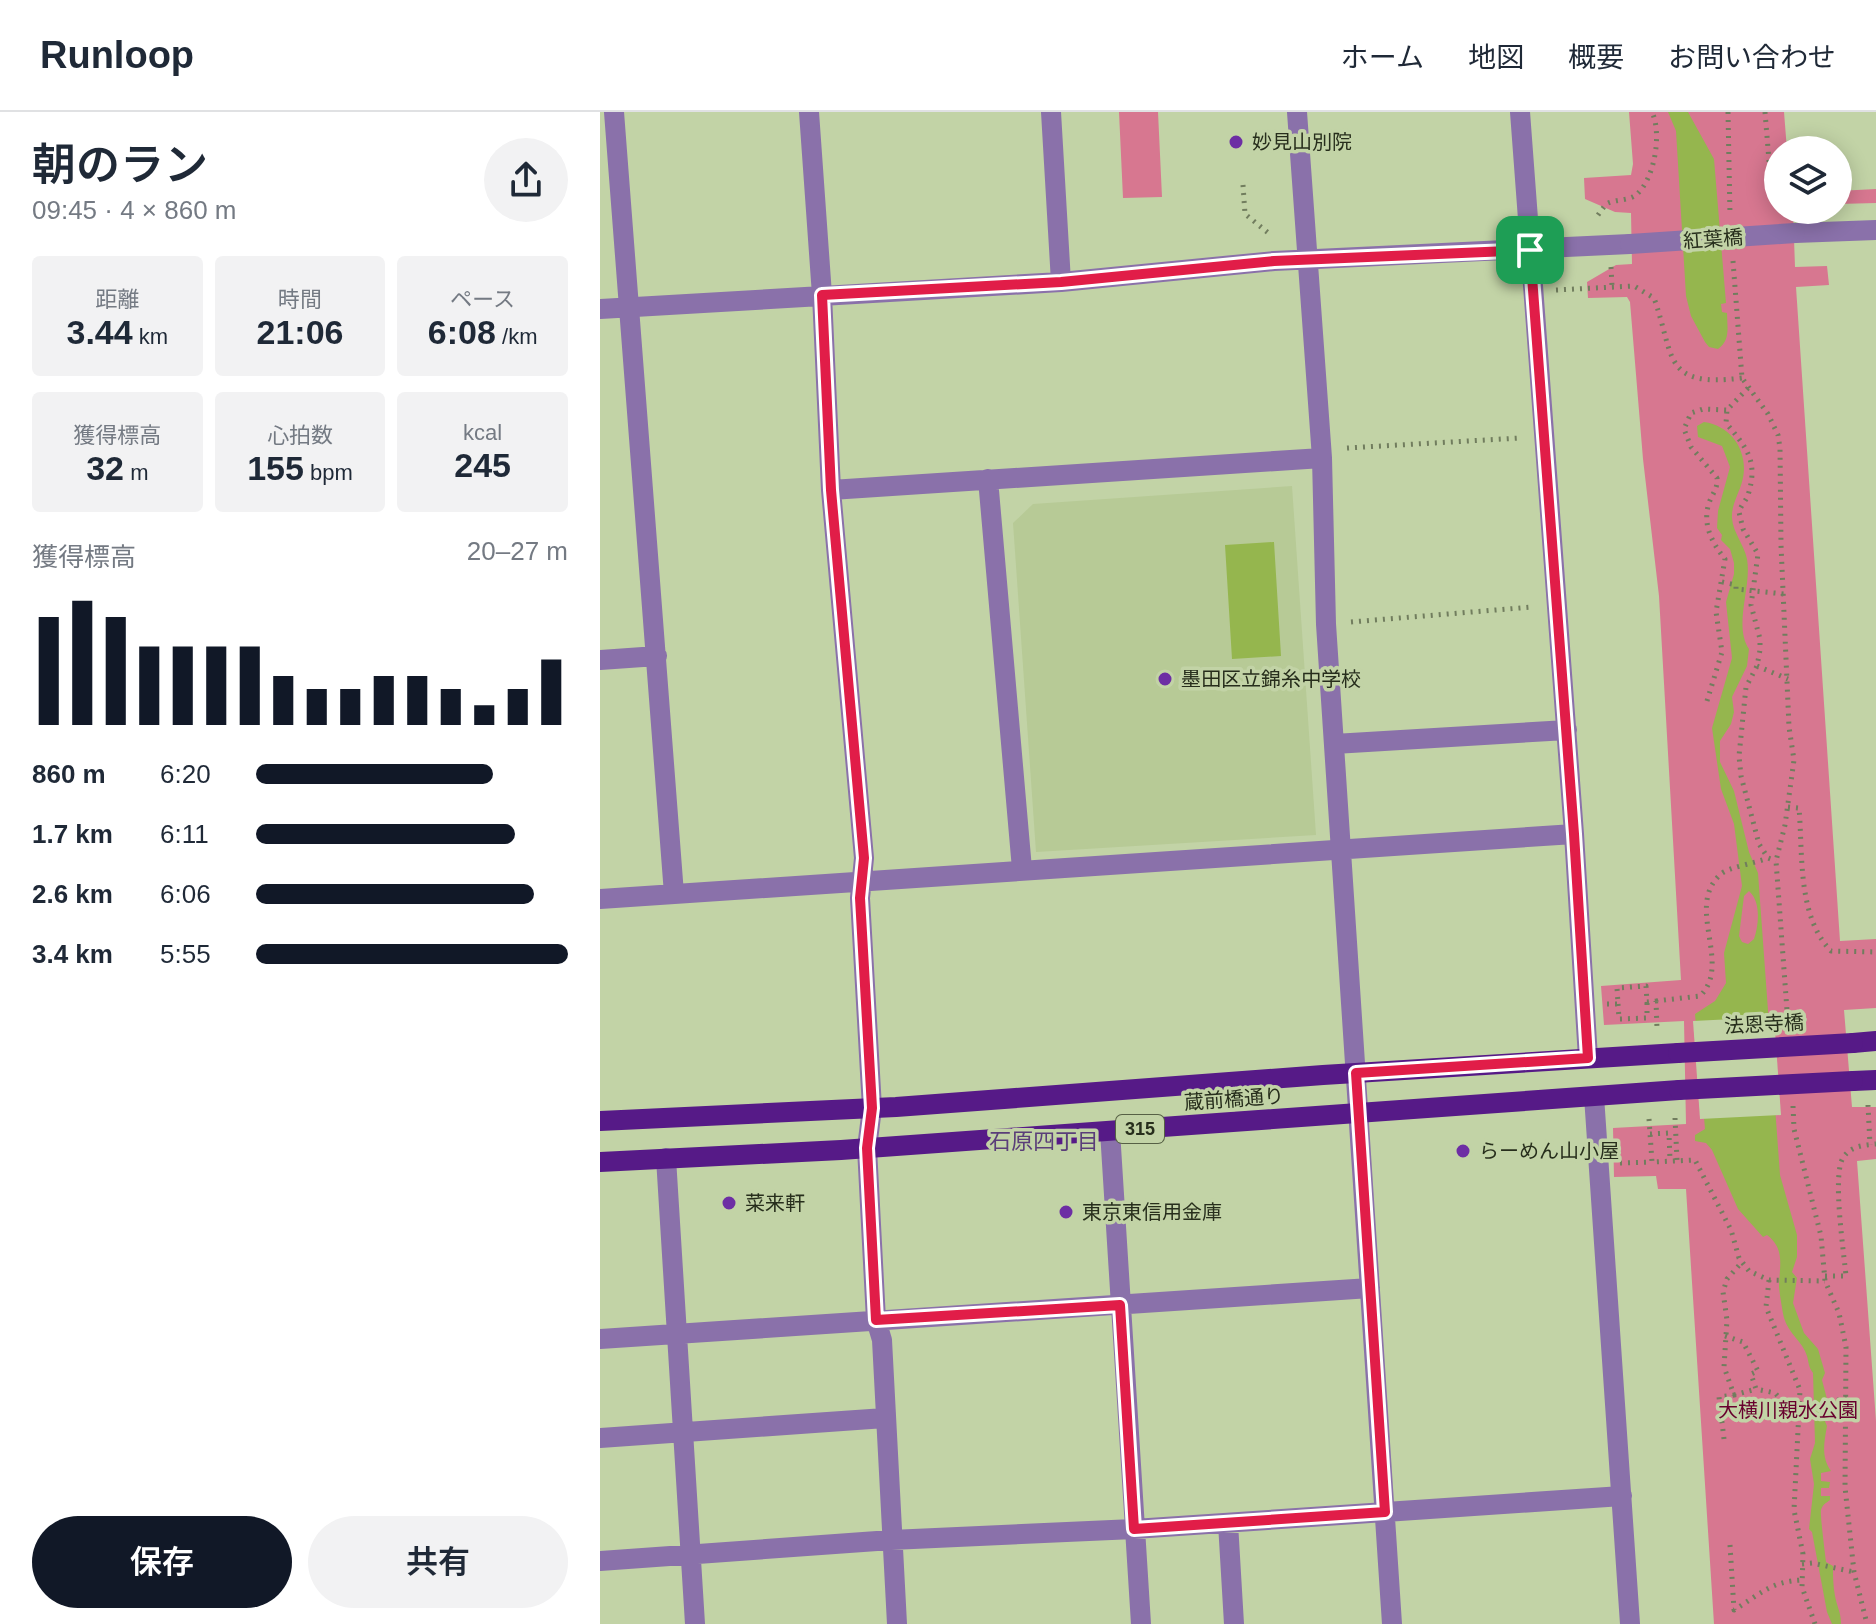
<!DOCTYPE html>
<html lang="ja">
<meta charset="utf-8">
<style>
body{margin:0;font-family:Helvetica,"Noto Sans JP",sans-serif;background:#f2f2f3;color:#1f2937;height:100vh;display:flex;flex-direction:column;font-size:30px;white-space:nowrap}
*{box-sizing:border-box;margin:0}
p{font-size:26px;color:#747a83}
.icon{flex:none;width:44px;height:44px;fill:none;stroke:currentColor;stroke-width:2;stroke-linecap:round;stroke-linejoin:round}
.map{position:relative;flex:1;overflow:hidden}
.drawer{display:flex;flex-direction:column;background:#fff;width:600px}
.drawer>*{flex:none}
.tools{position:absolute;left:1164px;top:24px;display:grid;gap:16px}
.tools a{display:grid;place-items:center;width:88px;height:88px;border-radius:50%;background:#fff;box-shadow:0 4px 20px #0003;font-size:40px}
.pin{position:absolute;display:grid;place-items:center;width:68px;height:68px;color:#fff;margin:-34px;border-radius:16px;box-shadow:0 4px 12px #0006}
.round{display:grid;place-items:center;flex:none;width:84px;height:84px;border-radius:42px;background:#f2f2f3}
.head{display:flex;align-items:center;justify-content:space-between;height:136px;padding:0 32px}
h1{font-size:44px;font-weight:600;line-height:60px}
.figures{display:grid;grid-template-columns:repeat(3,1fr);gap:12px;height:136px;padding:8px 32px}
.figures div{display:grid;align-content:center;border-radius:8px;background:#f2f2f3;text-align:center}
.figures b{font-size:34px;font-weight:600}
.figures small{font-size:22px;font-weight:400}
.figures p{font-size:22px}
.chart{height:224px;padding:16px 32px}
.chart p{display:flex;justify-content:space-between}
.chart svg{width:100%;height:144px;margin-top:8px;stroke:#111827;stroke-width:6}
.button{display:flex;gap:16px;margin-top:auto;padding:16px 32px}
.button a{flex:1;height:92px;border-radius:48px;background:#111827;color:#fff;font-size:32px;font-weight:600;line-height:92px;text-align:center}
.button a+a{background:#f2f2f3;color:#1f2937}
ul{padding:0 32px;list-style:none;font-size:26px}
li{display:grid;grid-template-columns:128px 96px 1fr;align-items:center;height:60px}
li i{height:20px;border-radius:10px;background:#111827}
header{display:flex;align-items:center;gap:48px;box-sizing:border-box;height:112px;padding:0 40px;background:#fff;border-bottom:2px solid #e0e1e3}
header strong{font-size:38px}
nav{display:flex;gap:44px;margin-inline-start:auto;font-size:28px}
main{display:flex;flex:1;min-height:0}
.map>svg:first-child{display:block}
.built{fill:#b7ca96}
.green{fill:#d77790}
.water{fill:#95b64e;fill-rule:evenodd}
.pier{fill:#c2d3a6}
.lines{fill:none;stroke-linecap:round;stroke-linejoin:round}
.path{stroke:#717d5e;stroke-width:5;stroke-dasharray:2 6;stroke-linecap:butt}
.minor{stroke:#8a71aa;stroke-width:20}
.major{stroke:#561a87;stroke-width:20}
.minor-bridge{stroke:#8a71aa;stroke-width:20}
.major-bridge{stroke:#561a87;stroke-width:20}
.route-casing{stroke:#fff;stroke-width:16}
.route{stroke:#e11d48;stroke-width:10}
.poi-dot{fill:#6d2ea4;stroke:#c2d3a6;stroke-width:3}
.labels{text-anchor:middle;stroke-width:7;stroke-linejoin:round;paint-order:stroke}
.shield{fill:#c2d3a6;stroke:#566045;stroke-width:2}
.shield-label{font-size:18px;font-weight:bold;fill:#272e1c}
.poi-label{font-size:20px;fill:#272e1c;stroke:#c2d3a6;text-anchor:start}
.street-label{font-size:20px;fill:#272e1c;stroke:#c2d3a6}
.park-label{font-size:20px;fill:#68012e;stroke:#c2d3a6}
.neighbourhood-label{font-size:22px;fill:#5a3e79;stroke:#c2d3a6}
</style>
<header>
<strong>Runloop</strong>
<nav><a>ホーム</a><a>地図</a><a>概要</a><a>お問い合わせ</a></nav>
</header>
<main>
<section class="drawer">
<div class="head"><div><h1>朝のラン</h1><p>09:45 · 4 × 860 m</p></div><a class="round"><svg class="icon" aria-label="share" viewBox="0 0 24 24"><path d="M12 15V3M7 8l5-5 5 5M5 13v7h14v-7"/></svg></a></div>
<div class="figures">
<div><p>距離</p><b>3.44<small> km</small></b></div>
<div><p>時間</p><b>21:06</b></div>
<div><p>ペース</p><b>6:08<small> /km</small></b></div>
</div>
<div class="figures">
<div><p>獲得標高</p><b>32<small> m</small></b></div>
<div><p>心拍数</p><b>155<small> bpm</small></b></div>
<div><p>kcal</p><b>245</b></div>
</div>
<div class="chart"><p><span>獲得標高</span>20–27 m</p>
<svg viewBox="0 0 160 44" preserveAspectRatio="none"><path d="M5 44V11M15 44V6M25 44V11M35 44V20M45 44V20M55 44V20M65 44V20M75 44V29M85 44V33M95 44V33M105 44V29M115 44V29M125 44V33M135 44V38M145 44V33M155 44V24"/></svg>
</div>
<ul>
<li><b>860 m</b>6:20<i style="width:76%"></i></li>
<li><b>1.7 km</b>6:11<i style="width:83%"></i></li>
<li><b>2.6 km</b>6:06<i style="width:89%"></i></li>
<li><b>3.4 km</b>5:55<i style="width:100%"></i></li>
</ul>
<div class="button"><a>保存</a><a>共有</a></div>
</section>
<div class="map">
<svg width="1276" height="1512" viewBox="0 0 1276 1512">
<rect width="100%" height="100%" fill="#c2d3a6"/>
<path class="built" d="M692 374 716 723 436 740 413 411 433 392Z"/>
<path class="green" d="M519 0H558L562 85 523 86Z
M1029 0H1184L1187 38H1178V98H1193L1195 155 1227 154 1229 173 1196 175 1240 829 1276 827V896L1244 898 1252 995H1276V1047L1257 1049 1276 1309V1512H1114L1086 1077H1058L1056 1064 1014 1065 1013 1016 1086 1012 1084 909 1004 913 1001 874 1081 868 1059 484 1043 347 1030 190 1027 185 988 186 987 170 1016 153 1032 152 1031 101 1015 100 985 87 984 66 1031 63 1033 52Z
M1276 77V91L1238 92V79Z"/>
<path class="water" d="M1068 0H1088L1114 47 1126 191 1121 192 1122 200 1127 201C1127 214 1131 228 1118 237L1109 235 1105 230 1091 204 1086 184 1076 19Z
M1104 310C1133 314 1150 342 1142 370 1139 381 1131 394 1132 406 1133 421 1144 432 1147 447 1152 475 1133 513 1149 537L1147 554 1132 585 1134 600 1131 612 1120 629V650L1134 679 1149 740 1158 761 1180 1063 1197 1123V1145L1192 1160 1197 1166 1193 1191 1204 1221 1218 1237 1225 1261 1222 1268 1227 1287 1224 1307 1227 1314C1224 1331 1221 1345 1231 1359L1221 1361V1369L1230 1370 1229 1376H1221V1384H1230V1388C1225 1392 1223 1392 1221 1398 1220 1403 1225 1441 1226 1450L1233 1454C1233 1464 1233 1474 1235 1484 1237 1495 1241 1500 1241 1512H1232L1227 1500 1212 1420 1209 1417 1214 1372 1210 1347 1215 1331 1213 1261C1208 1254 1209 1251 1207 1244 1203 1230 1188 1221 1184 1206 1182 1197 1180 1184 1179 1175 1179 1156 1186 1137 1167 1123L1163 1125 1138 1097 1112 1038 1106 1031 1095 1029V1023L1105 1017 1095 902 1115 889 1126 871 1124 841 1142 774 1134 712 1121 677 1112 616 1132 546 1126 490 1134 462V451L1130 437 1121 428 1122 423 1117 416 1118 399 1130 355 1122 334 1098 325 1097 314ZM1149 779C1161 790 1159 812 1154 827L1148 832 1142 830 1139 824 1144 784Z
M674 430 681 544 632 547 625 433Z"/>
<path class="pier" d="M1174 905 1181 1003 1100 1007 1093 909Z"/>
<g class="lines">
<path class="path" d="M1128 0 1130 103
M1165 0 1170 61 1178 86
M643 73 645 102 672 124
M998 103 1006 92C1015 87 1028 89 1036 83 1055 67 1062 21 1052 0
M1133 149 1142 266 1168 302 1178 323 1180 336 1181 433 1189 615 1194 648 1185 713 1176 749 1188 912
M1011 155 1012 174
M956 178 1034 174 1054 186C1075 245 1062 276 1142 266
M1148 276 1127 298 1126 311C1146 335 1159 349 1148 383 1146 389 1141 393 1139 400L1143 417 1158 442 1151 493 1160 527V538L1157 554 1146 575 1139 644 1141 664 1159 732 1168 746 1176 749
M747 336 920 326
M1122 470 1136 473V477L1184 482
M751 510 932 495
M1157 554 1188 567
M1107 589 1122 540 1116 500 1125 447C1112 431 1102 412 1109 391 1112 382 1118 377 1117 366L1091 335 1084 317 1091 301 1103 297 1127 298
M1188 695 1199 696C1203 742 1197 804 1231 839L1276 840
M1056 889 1100 884C1133 852 1084 794 1121 762 1129 755 1156 751 1168 746
M1007 892H1018L1017 876 1046 874 1047 890 1056 889 1057 916
M1018 892 1019 907 1047 906V890
M1268 993 1270 1033
M1193 994 1194 1017 1221 1124 1225 1169 1239 1201 1246 1235 1245 1375 1254 1460 1267 1512
M1075 1006 1077 1048
M1049 1007 1052 1050 1095 1048 1131 1118 1139 1146 1149 1159 1169 1168 1225 1169
M1050 1022 1069 1021 1070 1048
M1020 1051 1052 1050
M1225 1164H1246C1244 1141 1232 1063 1243 1046 1250 1034 1264 1033 1276 1032
M1169 1168 1166 1195 1200 1278 1194 1398 1203 1442 1202 1475 1215 1512
M1125 1224 1143 1230 1158 1259 1151 1262 1156 1277 1175 1281 1199 1307
M1134 1283 1156 1277
M1199 1300 1248 1285
M1124 1327 1119 1285 1134 1283 1124 1255 1127 1208 1123 1180 1127 1167 1142 1150
M1130 1433 1134 1498C1159 1483 1171 1469 1202 1468
M1202 1452 1212 1451 1254 1460"/>
<path class="minor" d="M14 0 74 782
M209 0 222 183 231 378 264 746 260 786 272 996 267 1036 276 1208 282 1228 297 1512
M451 0 461 170
M697 0 722 346 726 512 792 1512
M920 0 974 722 988 946
M1195 121 1276 118
M0 197 461 170 674 149 1030 132
M388 367 422 757
M231 378 722 346
M0 548 57 544
M734 632 967 618
M0 787 974 722
M994 984 1030 1512
M510 1019 541 1512
M66 1046 95 1512
M0 1227 770 1176
M0 1326 285 1306
M628 1411 634 1512
M0 1449 291 1428 534 1417 1022 1384"/>
<path class="major" d="M1253 931 1276 929
M1253 969 1276 968
M0 1009 296 995 723 963 1078 941
M0 1050 241 1038 1079 978"/>
<path class="minor-bridge" d="M1030 132 1195 121"/>
<path class="major-bridge" d="M1078 941 1253 931
M1079 978 1253 969"/>
</g>
<g class="lines">
<g class="route-casing">
<path id="route" d="M930 138 974 722 988 946 756 961 785 1400 534 1417 520 1193 276 1208 267 1036 272 996 260 786 264 746 231 378 222 183 461 170 674 149Z"/>
</g>
<use href="#route" class="route"/>
</g>
<g class="poi-dot">
<circle cx="636" cy="30" r="8"/>
<circle cx="565" cy="567" r="8"/>
<circle cx="863" cy="1039" r="8"/>
<circle cx="129" cy="1091" r="8"/>
<circle cx="466" cy="1100" r="8"/>
</g>
<g class="labels">
<rect class="shield" x="516" y="1003" width="48" height="28" rx="6"/>
<g class="shield-label">
<text x="540" y="1023">315</text>
</g>
<g class="poi-label">
<text x="652" y="37">妙見山別院</text>
<text x="581" y="574">墨田区立錦糸中学校</text>
<text x="879" y="1046">らーめん山小屋</text>
<text x="145" y="1098">菜来軒</text>
<text x="482" y="1107">東京東信用金庫</text>
</g>
<g class="street-label">
<text transform="translate(1113 127) rotate(-4)" y="7">紅葉橋</text>
<text transform="translate(1164 912) rotate(-3)" y="7">法恩寺橋</text>
<text transform="translate(634 987) rotate(-4)" y="7">蔵前橋通り</text>
</g>
<g class="park-label">
<text x="1188" y="1305">大横川親水公園</text>
</g>
<g class="neighbourhood-label">
<text x="444" y="1037">石原四丁目</text>
</g>
</g>
</svg>
<div class="tools">
<a><svg class="icon" aria-label="layers" viewBox="0 0 24 24"><path d="M12 4l9 5-9 5-9-5zM3 14l9 5 9-5"/></svg></a>
</div>
<div class="pin" style="left:930px;top:138px;background:#1e9e55"><svg class="icon" aria-label="arrive" viewBox="0 0 24 24"><path d="M6 21V4h12l-3 4 3 4H6"/></svg></div>
</div>
</main>
